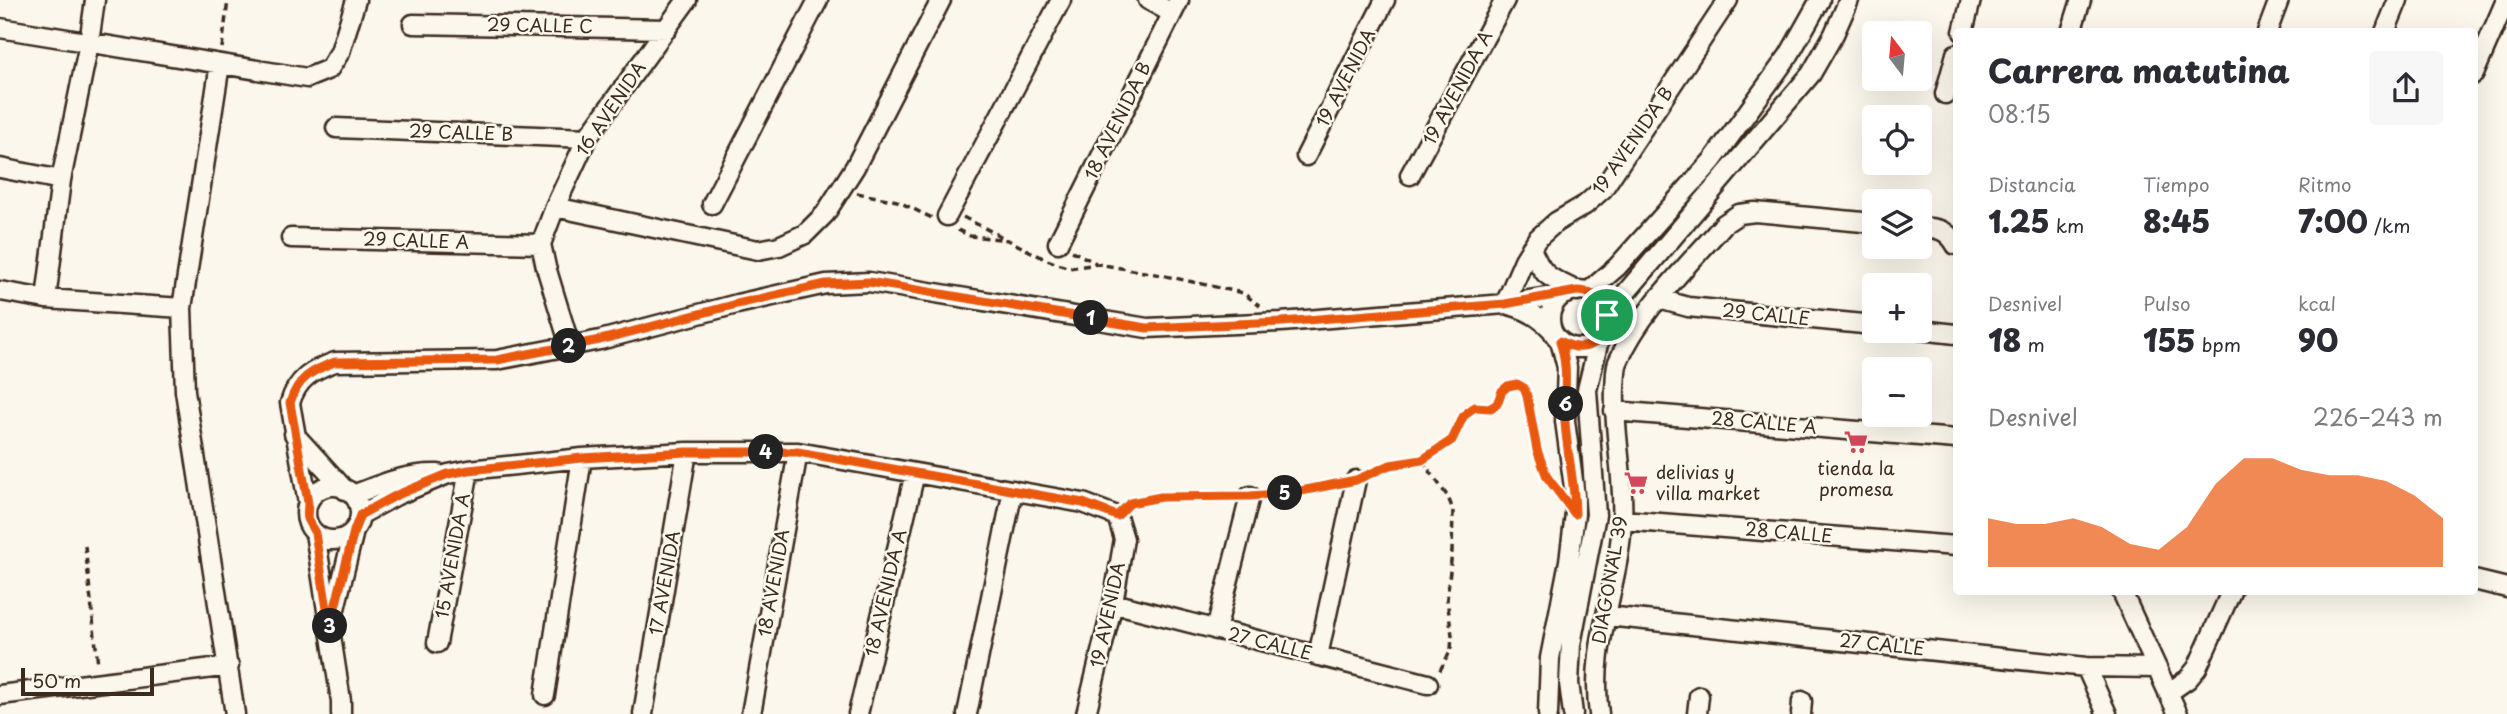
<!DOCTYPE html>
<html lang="es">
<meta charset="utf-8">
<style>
body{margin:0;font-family:"Playpen Sans",sans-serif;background:#f7f7f7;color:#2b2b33;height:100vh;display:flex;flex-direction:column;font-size:26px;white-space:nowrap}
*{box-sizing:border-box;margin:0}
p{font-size:23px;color:#7c7c81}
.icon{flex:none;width:38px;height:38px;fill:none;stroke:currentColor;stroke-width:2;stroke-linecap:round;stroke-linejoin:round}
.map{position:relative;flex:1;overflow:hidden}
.details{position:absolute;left:1953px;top:28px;width:525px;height:567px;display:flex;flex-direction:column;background:#fff;border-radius:7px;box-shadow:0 7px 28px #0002}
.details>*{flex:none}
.needle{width:46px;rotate:344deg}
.buttons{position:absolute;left:1862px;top:21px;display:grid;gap:14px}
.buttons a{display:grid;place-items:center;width:70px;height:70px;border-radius:7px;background:#fff;box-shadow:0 7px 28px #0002;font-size:35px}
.scale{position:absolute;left:21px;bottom:18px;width:133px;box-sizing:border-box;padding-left:7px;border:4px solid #3b2a1e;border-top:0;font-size:19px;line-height:24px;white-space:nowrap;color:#3b2a1e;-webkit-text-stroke:5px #fbf7ec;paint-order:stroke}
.pin{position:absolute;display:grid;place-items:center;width:60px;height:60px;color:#fff;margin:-30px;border:4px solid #fff;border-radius:50%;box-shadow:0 2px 7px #0007}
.km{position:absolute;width:35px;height:35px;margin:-18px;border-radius:50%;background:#222;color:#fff;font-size:19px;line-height:35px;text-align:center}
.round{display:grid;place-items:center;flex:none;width:74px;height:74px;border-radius:7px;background:#f7f7f7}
.headline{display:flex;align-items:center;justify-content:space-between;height:119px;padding:0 35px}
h1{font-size:32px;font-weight:800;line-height:52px}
.stats{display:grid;grid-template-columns:repeat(3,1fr);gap:10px;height:119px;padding:7px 35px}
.stats div{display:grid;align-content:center}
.stats b{font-size:30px;font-weight:800}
.stats small{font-size:19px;font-weight:400}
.stats p{font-size:19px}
.chart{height:196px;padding:14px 35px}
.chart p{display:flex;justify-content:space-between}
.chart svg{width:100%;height:126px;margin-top:7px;fill:#ea580c;opacity:.7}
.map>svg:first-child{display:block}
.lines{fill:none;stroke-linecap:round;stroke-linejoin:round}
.minor-casing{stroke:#3b2a1e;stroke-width:23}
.path{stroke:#3b2a1e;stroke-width:3.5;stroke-dasharray:7 5;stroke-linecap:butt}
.minor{stroke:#fbf7ec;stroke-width:18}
.route-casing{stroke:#fff;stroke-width:14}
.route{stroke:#ea580c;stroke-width:9}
.labels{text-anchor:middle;stroke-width:5;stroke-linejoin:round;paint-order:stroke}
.street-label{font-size:18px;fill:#3b2a1e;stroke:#fbf7ec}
.poi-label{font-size:18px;fill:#3b2a1e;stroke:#fbf7ec}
</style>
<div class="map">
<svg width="2507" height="714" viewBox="0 0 2507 714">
<rect width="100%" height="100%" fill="#fbf7ec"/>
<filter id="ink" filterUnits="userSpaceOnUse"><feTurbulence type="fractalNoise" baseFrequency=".0143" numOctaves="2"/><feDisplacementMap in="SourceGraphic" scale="14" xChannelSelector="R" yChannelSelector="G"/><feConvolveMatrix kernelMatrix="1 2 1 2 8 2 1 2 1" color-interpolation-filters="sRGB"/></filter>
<g filter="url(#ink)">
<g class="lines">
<g class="minor-casing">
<path id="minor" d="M1148 0 1172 13
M413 24 667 29
M0 28 307 78 329 69 340 52 356 0
M1963 32 1971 0
M2071 32 2081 0
M2267 32 2279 0
M2385 32 2398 0
M220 64 182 308 185 391 235 714
M2474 74 2506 0
M1945 94 1956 54
M336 128 587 138
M1306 156 1385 0
M0 168 61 180
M1410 175 1505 0
M712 204 818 0
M555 207 758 250 779 246 805 234 825 214 855 167 941 0
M947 216 1061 0
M1920 227C1937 228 1947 229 1956 245
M291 238 541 244
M1058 243 1179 0
M1531 248C1543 278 1549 277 1577 291
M1550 319a29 29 0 1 1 58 0a29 29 0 1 1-58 0Z
M0 291 46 299 182 308
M1588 292 1617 267 1712 161 1789 55 1820 0
M46 299 61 180 89 43 95 0
M1659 299 1688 307 1874 325
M1505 304 1524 260 1537 239 1556 222 1585 205 1603 189 1728 0
M1509 305C1526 309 1540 317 1552 330
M1607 315 1811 74 1834 34 1849 0
M1920 330 1956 334
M570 346 546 267 541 244 555 207 587 138 687 0
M1614 411 1956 439
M294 434 345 490
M306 513a27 27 0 1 1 54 0a27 27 0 1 1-54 0Z
M353 495C381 484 407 473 438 474
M308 503 290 403C297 379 312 370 335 362L497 360 600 340 737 304 826 284 869 282 1147 328 1281 322 1505 304 1566 294
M360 515 397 495 448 474 469 470 582 458 687 452H798L1083 503 1117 516 1124 539 1113 603 1086 714
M1622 520 1956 546
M315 533 341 701V714
M2474 580 2507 588
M2122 592 2178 714
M1113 603 1428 684
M1607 616 2086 667 2157 668
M332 621 354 531
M1216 630 1250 496
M437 643 469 470
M1318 656 1356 480
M2086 667 2107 714
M2168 693 2188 679 2197 668 2231 592
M0 695 229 666
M545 695 582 458
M643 714 687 452
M751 714 798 452
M858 714 915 473
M967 714 1013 490
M1548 714 1550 658 1569 561 1575 514V495L1565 421 1567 367 1560 341
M1573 714 1569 683 1571 644 1596 515 1587 390 1599 340
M1599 714C1589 645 1619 588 1622 521 1625 477 1613 432 1615 388 1616 380 1615 370 1618 362 1641 309 1687 267 1724 224L1739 214 1755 212 1874 223
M1697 714 1699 696
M1801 714 1802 701"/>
</g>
<path class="path" d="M222 48 228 0
M857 193 897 201 932 218
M963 217 1006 239
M958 230 970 236 1008 240 1047 260 1069 268 1098 264 1161 275 1243 293 1260 306
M1072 251 1096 263
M1422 460 1448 497 1453 510 1452 551 1447 600 1452 635 1451 650 1439 672
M1369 473C1397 458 1425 465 1450 442 1459 433 1459 418 1470 410 1478 404 1490 412 1496 405 1504 394 1498 388 1517 384L1524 389 1527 396C1534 429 1536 462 1557 490
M1267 494 1291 493 1339 483
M1129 505 1161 497 1232 496
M85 546 98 665"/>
<use href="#minor" class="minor"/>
</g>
</g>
<g class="lines" filter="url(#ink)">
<g class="route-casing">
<path id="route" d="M869 282 1147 328 1282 322 1505 304 1577 291C1628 292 1609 369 1560 341 1570 372 1563 392 1565 422 1567 453 1575 483 1575 514L1547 477 1537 450 1527 396 1524 388 1517 384 1508 386 1502 391 1497 404 1491 408 1475 407 1469 411 1463 417 1452 440 1422 460 1390 465 1356 480 1291 493 1250 496 1161 497 1130 503 1117 516 1083 503 798 452H687L582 458 469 470 448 474 397 495 360 515 354 531 330 628 315 533 307 519 308 503 290 403C297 379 312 370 335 362L497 360 600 340 737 304 826 284Z"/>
</g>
<use href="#route" class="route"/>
</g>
<defs>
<g id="supermarket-bare" transform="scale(1.89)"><path d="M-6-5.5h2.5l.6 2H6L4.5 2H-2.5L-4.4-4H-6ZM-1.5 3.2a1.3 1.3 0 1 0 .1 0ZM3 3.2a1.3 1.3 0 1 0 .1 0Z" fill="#d1495b" stroke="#fbf7ec" stroke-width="2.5" paint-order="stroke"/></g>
</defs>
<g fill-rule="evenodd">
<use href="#supermarket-bare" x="1856" y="442"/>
<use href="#supermarket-bare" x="1636" y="483"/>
</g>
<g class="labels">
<g class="street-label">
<text transform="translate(540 26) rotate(1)" y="6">29 CALLE C</text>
<text transform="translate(1346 78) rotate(-63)" y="6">19 AVENIDA</text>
<text transform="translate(1458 88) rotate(-62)" y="6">19 AVENIDA A</text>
<text transform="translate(611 109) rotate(-56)" y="6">16 AVENIDA</text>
<text transform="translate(1118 121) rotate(-64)" y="6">18 AVENIDA B</text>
<text transform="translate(461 133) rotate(2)" y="6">29 CALLE B</text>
<text transform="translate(1633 141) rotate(-55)" y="6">19 AVENIDA B</text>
<text transform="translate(416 241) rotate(2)" y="6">29 CALLE A</text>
<text transform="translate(1766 315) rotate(6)" y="6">29 CALLE</text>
<text transform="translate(1764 423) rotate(5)" y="6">28 CALLE A</text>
<text transform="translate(1789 533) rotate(5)" y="6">28 CALLE</text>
<text transform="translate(453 556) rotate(-80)" y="6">15 AVENIDA A</text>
<text transform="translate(1610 580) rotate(-80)" y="6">DIAGONAL 39</text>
<text transform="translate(665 583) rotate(-80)" y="6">17 AVENIDA</text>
<text transform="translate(774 583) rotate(-80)" y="6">18 AVENIDA</text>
<text transform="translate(886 593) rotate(-77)" y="6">18 AVENIDA A</text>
<text transform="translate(1108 615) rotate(-78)" y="6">19 AVENIDA</text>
<text transform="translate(1270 644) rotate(14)" y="6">27 CALLE</text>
<text transform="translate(1882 645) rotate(6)" y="6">27 CALLE</text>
</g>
<g class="poi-label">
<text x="1856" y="475">tienda la<tspan x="1856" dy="21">promesa</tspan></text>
<text x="1656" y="479" text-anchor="start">delivias y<tspan x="1656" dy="21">villa market</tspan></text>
</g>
</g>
</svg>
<div class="buttons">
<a><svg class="needle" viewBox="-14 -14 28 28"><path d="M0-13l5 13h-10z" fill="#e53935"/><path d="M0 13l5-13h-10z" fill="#7c7c81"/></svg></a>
<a><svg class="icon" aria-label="locate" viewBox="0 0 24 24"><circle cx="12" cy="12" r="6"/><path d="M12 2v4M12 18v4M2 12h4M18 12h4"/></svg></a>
<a><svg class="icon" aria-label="layers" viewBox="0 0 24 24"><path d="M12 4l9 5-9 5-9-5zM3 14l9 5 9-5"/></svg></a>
<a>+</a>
<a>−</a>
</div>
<div class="scale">50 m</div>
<div class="pin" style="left:1607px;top:315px;background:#1e9e55"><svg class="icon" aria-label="arrive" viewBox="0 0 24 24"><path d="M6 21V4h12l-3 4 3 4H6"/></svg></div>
<b class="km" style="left:1091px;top:318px">1</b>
<b class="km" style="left:569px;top:346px">2</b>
<b class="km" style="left:330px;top:626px">3</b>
<b class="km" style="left:766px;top:452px">4</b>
<b class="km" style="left:1285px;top:493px">5</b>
<b class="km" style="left:1566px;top:404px">6</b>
<section class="details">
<div class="headline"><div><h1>Carrera matutina</h1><p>08:15</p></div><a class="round"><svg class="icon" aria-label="share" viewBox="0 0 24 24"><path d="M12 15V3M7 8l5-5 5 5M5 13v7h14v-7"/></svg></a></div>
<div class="stats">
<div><p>Distancia</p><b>1.25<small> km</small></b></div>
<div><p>Tiempo</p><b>8:45</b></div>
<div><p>Ritmo</p><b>7:00<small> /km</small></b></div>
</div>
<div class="stats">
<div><p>Desnivel</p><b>18<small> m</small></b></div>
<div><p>Pulso</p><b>155<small> bpm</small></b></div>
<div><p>kcal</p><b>90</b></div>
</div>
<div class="chart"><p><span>Desnivel</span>226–243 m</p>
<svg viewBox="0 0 160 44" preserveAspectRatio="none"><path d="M0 44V27L10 29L20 29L30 27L40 30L50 36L60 38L70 30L80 15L90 6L100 6L110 10L120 12L130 12L140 14L150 19L160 27V44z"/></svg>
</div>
</section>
</div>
